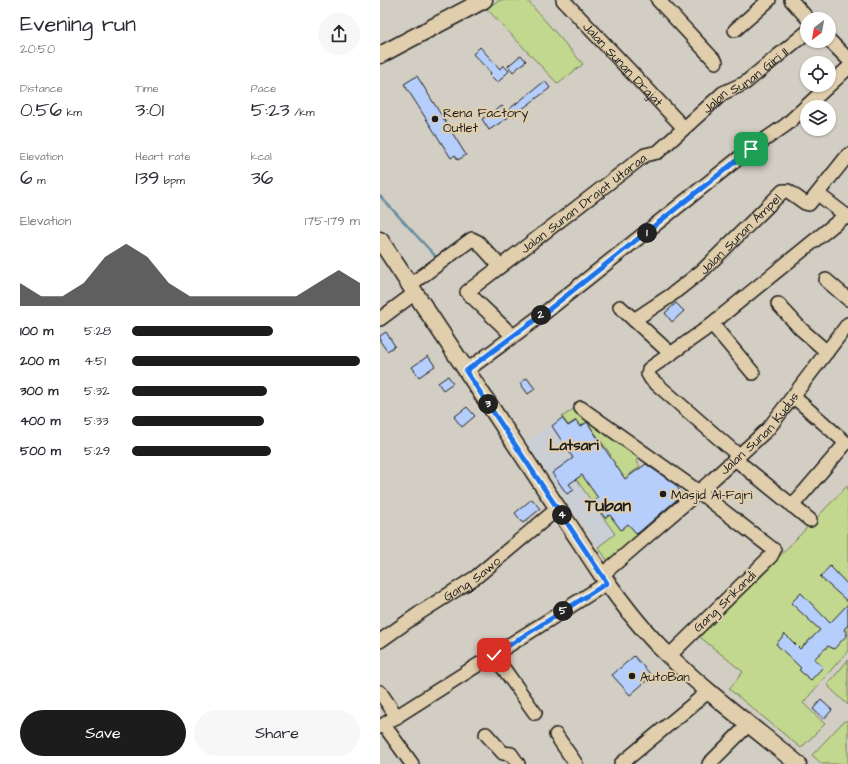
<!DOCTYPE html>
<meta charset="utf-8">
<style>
body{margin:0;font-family:"Architects Daughter",sans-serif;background:#f7f7f7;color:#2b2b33;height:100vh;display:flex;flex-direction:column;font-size:15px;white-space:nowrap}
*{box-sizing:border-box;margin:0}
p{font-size:13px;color:#7c7c81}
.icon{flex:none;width:22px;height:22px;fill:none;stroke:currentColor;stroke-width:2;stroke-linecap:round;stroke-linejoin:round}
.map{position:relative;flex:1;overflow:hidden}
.panel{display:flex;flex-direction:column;background:#fff;width:380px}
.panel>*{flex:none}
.needle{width:26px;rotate:211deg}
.controls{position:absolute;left:420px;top:12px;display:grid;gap:8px}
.controls a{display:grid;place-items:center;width:36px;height:36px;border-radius:50%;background:#fff;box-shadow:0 1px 3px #0004;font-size:20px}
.pin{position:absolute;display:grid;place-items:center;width:34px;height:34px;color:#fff;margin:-17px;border-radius:8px;box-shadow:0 2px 6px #0006}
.km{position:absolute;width:20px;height:20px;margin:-10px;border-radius:50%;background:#222;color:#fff;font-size:11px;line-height:20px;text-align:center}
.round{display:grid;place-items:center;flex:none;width:42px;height:42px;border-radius:21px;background:#f7f7f7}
.summary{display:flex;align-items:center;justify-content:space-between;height:68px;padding:0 20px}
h1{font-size:22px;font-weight:600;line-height:30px}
.metrics{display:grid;grid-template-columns:repeat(3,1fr);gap:6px;height:68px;padding:4px 20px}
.metrics div{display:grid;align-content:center}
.metrics b{font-size:20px;font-weight:600}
.metrics small{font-size:11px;font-weight:400}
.metrics p{font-size:11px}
.chart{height:112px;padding:8px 20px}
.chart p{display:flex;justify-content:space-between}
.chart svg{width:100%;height:72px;margin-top:4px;fill:#1c1c1c;opacity:.7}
.button{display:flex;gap:8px;margin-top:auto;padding:8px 20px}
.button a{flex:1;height:46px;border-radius:24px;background:#1c1c1c;color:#fff;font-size:16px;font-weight:600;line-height:46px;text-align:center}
.button a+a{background:#f7f7f7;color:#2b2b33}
ul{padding:0 20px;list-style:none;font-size:13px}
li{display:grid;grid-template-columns:64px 48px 1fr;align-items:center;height:30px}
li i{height:10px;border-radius:5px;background:#1c1c1c}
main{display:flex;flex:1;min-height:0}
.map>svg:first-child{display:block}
.built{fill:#caced5}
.green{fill:#c1d88e;stroke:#6e7a55}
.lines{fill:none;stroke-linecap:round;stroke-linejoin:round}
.stream{stroke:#658c9f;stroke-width:2.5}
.building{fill:#b5cefc;stroke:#1c1c1c}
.minor-casing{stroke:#1c1c1c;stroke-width:16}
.major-casing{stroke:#1c1c1c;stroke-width:19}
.minor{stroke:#e0ceac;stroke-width:13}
.major{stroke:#e0ceac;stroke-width:16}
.route-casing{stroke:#fff;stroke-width:8}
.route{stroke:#1a73e8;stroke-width:5}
.poi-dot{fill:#1c1c1c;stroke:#e0ceac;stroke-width:1.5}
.labels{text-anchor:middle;stroke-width:4;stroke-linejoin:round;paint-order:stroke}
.street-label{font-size:13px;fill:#1c1c1c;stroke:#e0ceac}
.poi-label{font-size:13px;fill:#1c1c1c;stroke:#e0ceac;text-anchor:start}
.quarter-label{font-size:15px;font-weight:bold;fill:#1c1c1c;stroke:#e0ceac}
.district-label{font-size:17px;font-weight:bold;fill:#1c1c1c;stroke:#e0ceac}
</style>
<main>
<section class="panel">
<div class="summary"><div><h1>Evening run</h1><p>20:50</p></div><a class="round"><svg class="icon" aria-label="share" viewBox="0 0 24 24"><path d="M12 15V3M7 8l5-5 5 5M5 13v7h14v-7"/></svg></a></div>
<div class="metrics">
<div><p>Distance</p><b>0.56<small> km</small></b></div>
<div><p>Time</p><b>3:01</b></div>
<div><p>Pace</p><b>5:23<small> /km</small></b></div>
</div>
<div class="metrics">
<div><p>Elevation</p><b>6<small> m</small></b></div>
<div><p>Heart rate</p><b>139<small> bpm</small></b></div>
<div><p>kcal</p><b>36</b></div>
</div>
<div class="chart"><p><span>Elevation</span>175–179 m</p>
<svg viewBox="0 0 160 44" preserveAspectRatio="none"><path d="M0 44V30L10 38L20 38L30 30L40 14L50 6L60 14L70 30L80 38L90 38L100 38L110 38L120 38L130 38L140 30L150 22L160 30V44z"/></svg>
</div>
<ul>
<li><b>100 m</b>5:28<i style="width:62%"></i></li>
<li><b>200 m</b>4:51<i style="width:100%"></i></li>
<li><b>300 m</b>5:32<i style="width:59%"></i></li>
<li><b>400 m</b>5:33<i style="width:58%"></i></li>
<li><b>500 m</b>5:29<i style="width:61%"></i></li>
</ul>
<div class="button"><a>Save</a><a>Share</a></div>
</section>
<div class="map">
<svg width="468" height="764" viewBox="0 0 468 764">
<rect width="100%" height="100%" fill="#d3cec4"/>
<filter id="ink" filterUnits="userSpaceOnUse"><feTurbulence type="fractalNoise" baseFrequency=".025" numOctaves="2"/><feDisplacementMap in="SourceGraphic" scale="8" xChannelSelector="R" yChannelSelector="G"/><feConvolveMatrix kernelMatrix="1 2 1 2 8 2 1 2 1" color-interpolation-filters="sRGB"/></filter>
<g filter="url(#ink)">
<path class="built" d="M195 408 235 453 282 520 230 564 146 442Z"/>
<path class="green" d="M120 0H147L203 64 178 84 106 8Z
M195 408 263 455 256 460 260 467 250 474 282 520 230 564 218 547 235 534 196 479 231 455 207 422 201 426 196 420 188 425 182 417Z
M468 485V651C452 668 438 686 423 703L445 724 421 748 349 689 363 672 315 633 344 604 348 608 365 592Z
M468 660V705L450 688 448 684Z
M464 721H468V764H442L432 755Z"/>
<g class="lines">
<path class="stream" d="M0 196 58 259"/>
</g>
<path class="building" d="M100 47 120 69 123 65 129 71 117 83 109 75 111 73 93 54Z
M141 55 146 61 133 72 128 66Z
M37 76 86 155 78 160 75 155 71 158 24 84Z
M165 81 170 88 133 116 128 110Z
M122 106 129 117 109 130 102 119Z
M296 303 304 311 292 322 285 313Z
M6 332 15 346 7 351 0 341V336Z
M48 356 55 366 39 377 32 367Z
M68 376 73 383 63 390 58 383Z
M147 378 155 389 148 394 140 383Z
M87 407 95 416 82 427 74 417Z
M182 418 188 426 196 421 200 427 207 422 245 479 266 464 296 485 302 495 257 534 248 524 241 530 230 515 225 518 213 501 218 498 202 475 189 484 194 490 187 494 172 473 193 458 172 426Z
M152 499 160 509 143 523 135 513Z
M450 566 468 585V602L440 577Z
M421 593 450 623 468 604V625L464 629 467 635 454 649 448 646 434 659 443 667 431 680 419 670 421 668 396 644 405 634 420 649 440 630 411 603Z
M254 656 272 676 250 695 232 675Z
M441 700 452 710 444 719 433 709Z"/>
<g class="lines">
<g class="minor-casing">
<g id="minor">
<path id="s1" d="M183 0 304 128"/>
<path d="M278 0 336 62"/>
<path d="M411 0 428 19"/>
<path d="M355 30 389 0"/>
<path d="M449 40 468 59"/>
<path d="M438 194 468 217"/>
<path d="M446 280 468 299"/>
<path d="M30 285 92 239 98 242 120 266"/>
<path d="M398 304 421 329 447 352"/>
<path d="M240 307 291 354"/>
<path d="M0 319 35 293"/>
<path id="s2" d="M254 320 290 296 323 270 403 191H408L425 203 429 204 468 155"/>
<path d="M332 324 373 373"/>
<path id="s3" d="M133 336 87 292 265 155 278 152 343 93 365 83 427 32"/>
<path d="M86 371 167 311 364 154 406 125 468 68"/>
<path d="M201 408 319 492 394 550 391 556 289 656"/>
<path d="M359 456 271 379 268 374 269 369 323 331 466 215"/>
<path d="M355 459 430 520"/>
<path d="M412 506 466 443 414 397"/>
<path id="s4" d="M222 575 331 481 388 429 468 324"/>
<path id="s5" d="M0 641 41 612 96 577 177 509"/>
<path d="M114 655 155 713"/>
<path d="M0 692 17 717"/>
<path d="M4 725 32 764"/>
<path d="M0 727 227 583"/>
<path d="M106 734 123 753 131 754 138 764"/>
<path d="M176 735 196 764"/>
<path d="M241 764 329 691"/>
<path d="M329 764 369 724"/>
</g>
</g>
<g class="major-casing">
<path id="major" d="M0 55 104 0
M0 240 222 575C241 602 261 629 285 652 327 693 373 727 418 764"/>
</g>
<use href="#minor" class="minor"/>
<use href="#major" class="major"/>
</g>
</g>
<g class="lines" filter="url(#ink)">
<g class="route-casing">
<path id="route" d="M114 655 227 583 86 371 167 311 371 149"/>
</g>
<use href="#route" class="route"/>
</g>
<g class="poi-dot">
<circle cx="55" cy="119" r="4"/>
<circle cx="283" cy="494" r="4"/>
<circle cx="252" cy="676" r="4"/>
</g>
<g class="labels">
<g class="street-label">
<text dy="5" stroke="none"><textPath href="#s1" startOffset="88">Jalan Sunan Drajat</textPath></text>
<text dy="5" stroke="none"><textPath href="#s3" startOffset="415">Jalan Sunan Giri II</textPath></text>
<text dy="5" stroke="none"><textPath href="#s3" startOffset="210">Jalan Sunan Drajat Utaraa</textPath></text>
<text dy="5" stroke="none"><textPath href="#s2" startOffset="137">Jalan Sunan Ampel</textPath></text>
<text dy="5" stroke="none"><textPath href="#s4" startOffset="212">Jalan Sunan Kudus</textPath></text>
<text dy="5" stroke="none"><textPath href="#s5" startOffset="111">Gang Sawo</textPath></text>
<text transform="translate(344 601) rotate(-44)" y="5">Gang Srikandi</text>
</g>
<g class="poi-label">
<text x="63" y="117">Rena Factory<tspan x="63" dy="15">Outlet</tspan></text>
<text x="291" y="499">Masjid Al-Fajri</text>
<text x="260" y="681">AutoBan</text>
</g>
<g class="quarter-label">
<text x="194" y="450">Latsari</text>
</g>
<g class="district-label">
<text x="228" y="511">Tuban</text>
</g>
</g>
</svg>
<div class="controls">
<a><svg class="needle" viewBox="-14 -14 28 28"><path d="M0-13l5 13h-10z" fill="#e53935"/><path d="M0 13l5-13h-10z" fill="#7c7c81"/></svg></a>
<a><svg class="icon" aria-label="locate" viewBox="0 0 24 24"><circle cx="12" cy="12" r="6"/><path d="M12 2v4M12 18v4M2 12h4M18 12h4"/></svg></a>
<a><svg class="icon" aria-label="layers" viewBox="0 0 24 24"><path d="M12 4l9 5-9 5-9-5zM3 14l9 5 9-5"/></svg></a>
</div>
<div class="pin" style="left:371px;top:149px;background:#1e9e55"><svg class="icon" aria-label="arrive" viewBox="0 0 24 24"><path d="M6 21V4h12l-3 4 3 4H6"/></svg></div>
<div class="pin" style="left:114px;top:655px;background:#d93025"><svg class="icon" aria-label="check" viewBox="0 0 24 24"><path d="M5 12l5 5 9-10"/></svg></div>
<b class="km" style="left:267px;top:233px">1</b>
<b class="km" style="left:161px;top:315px">2</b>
<b class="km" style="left:108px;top:404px">3</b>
<b class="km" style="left:182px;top:515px">4</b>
<b class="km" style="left:183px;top:611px">5</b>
</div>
</main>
